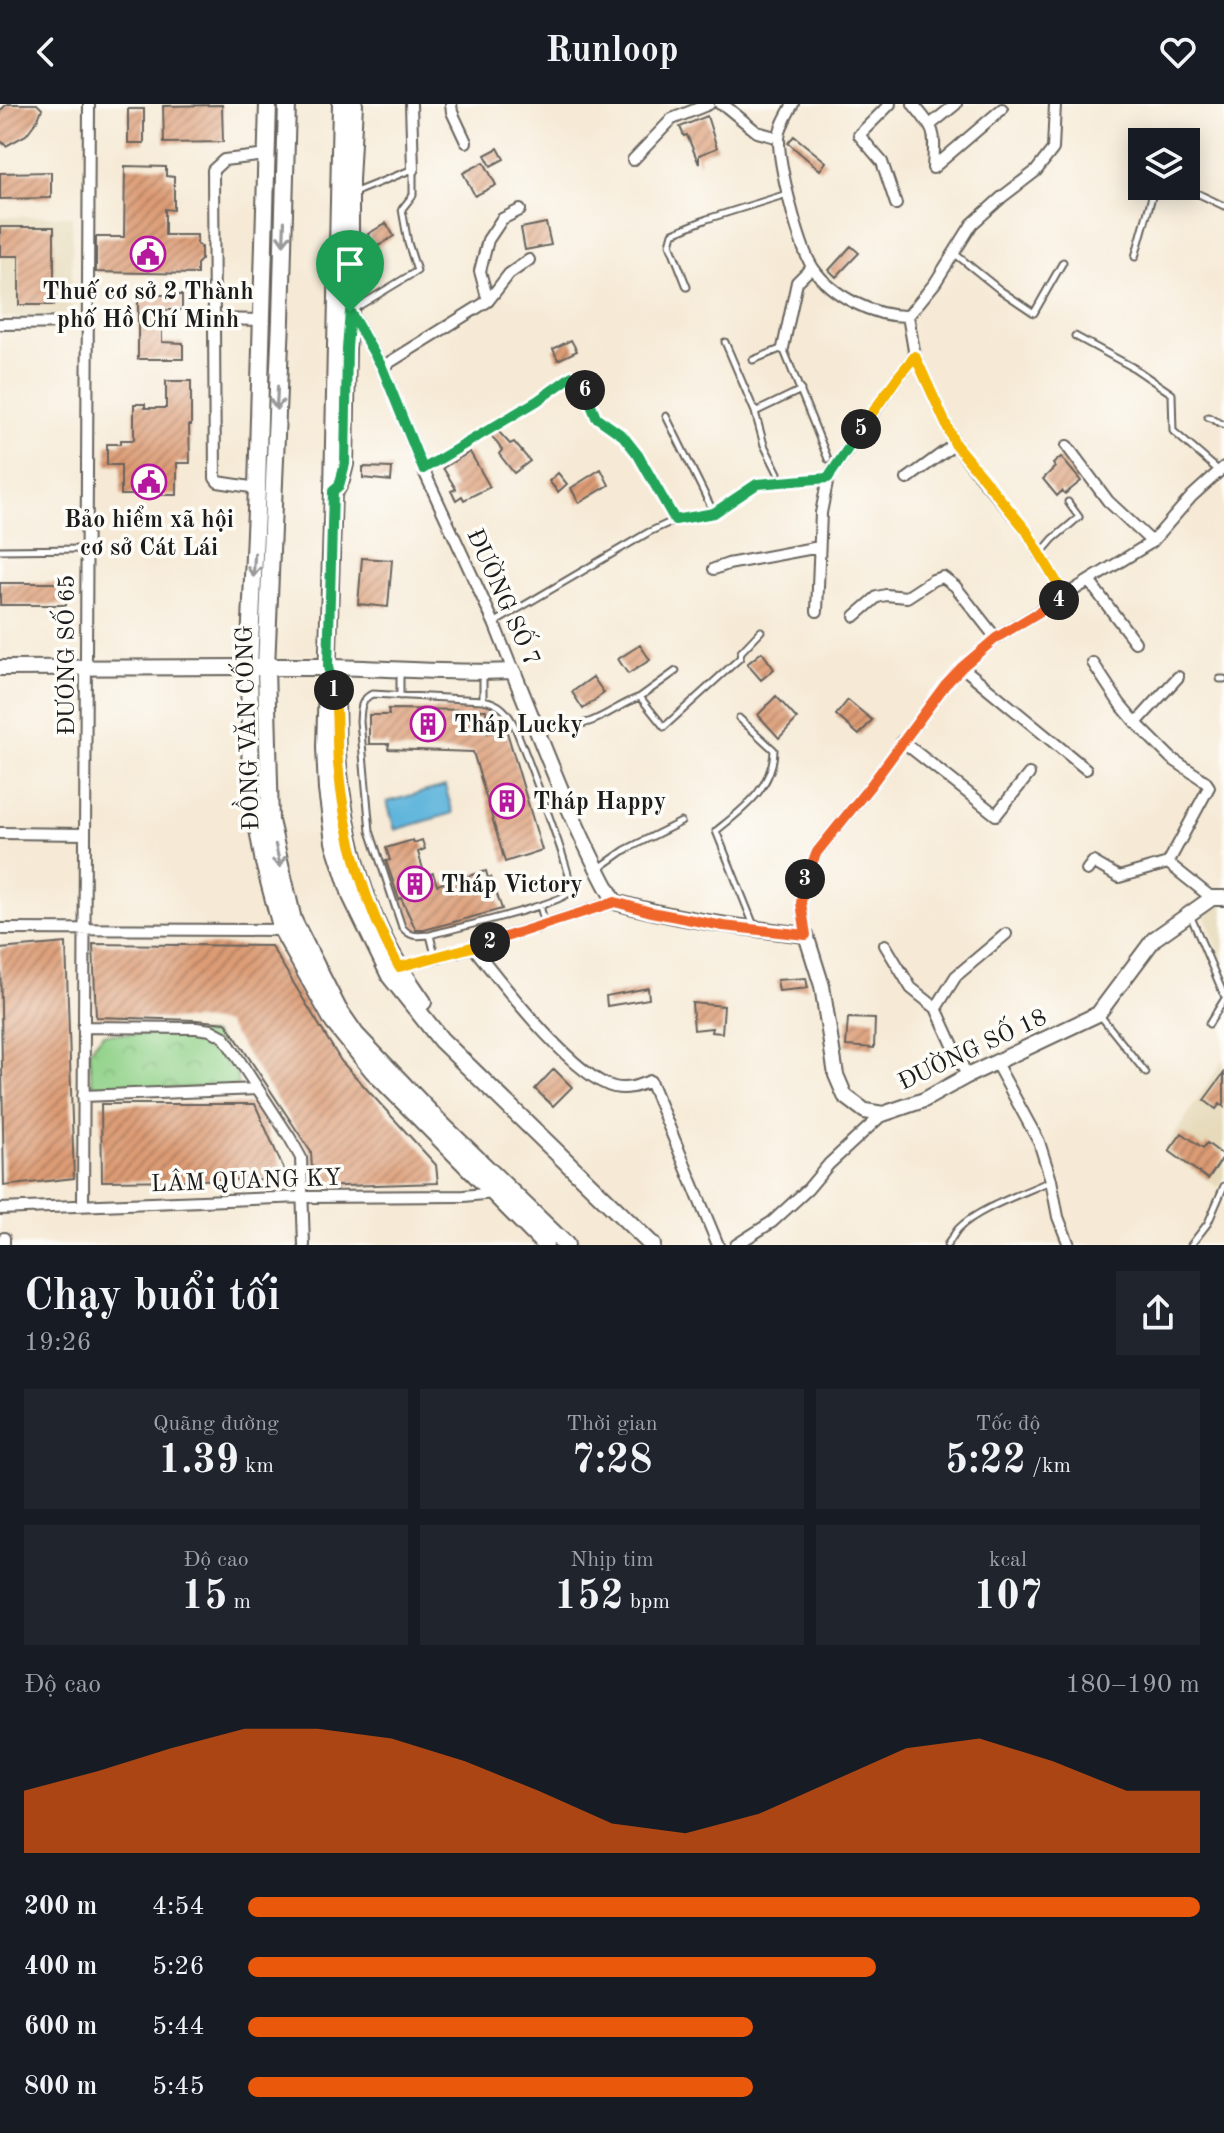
<!DOCTYPE html>
<html lang="vi">
<meta charset="utf-8">
<style>
body{margin:0;font-family:"Old Standard TT",serif;background:#20242c;color:#f1f3f6;height:100vh;display:flex;flex-direction:column;font-size:30px;white-space:nowrap}
*{box-sizing:border-box;margin:0}
p{font-size:26px;color:#9ea1a6}
.icon{flex:none;width:44px;height:44px;fill:none;stroke:currentColor;stroke-width:2;stroke-linecap:round;stroke-linejoin:round}
.map{position:relative;height:1141px;overflow:hidden}
.panel{display:flex;flex-direction:column;background:#171b24;flex:1}
.panel>*{flex:none}
.controls{position:absolute;left:1128px;top:24px;display:grid;gap:16px}
.controls a{display:grid;place-items:center;width:72px;height:72px;border-radius:0px;background:#171b24;box-shadow:0 4px 20px #0003;font-size:40px}
.pin{position:absolute;display:grid;place-items:center;width:68px;height:68px;color:#fff;margin:-82px -34px;border-radius:50% 50% 50% 0;rotate:-45deg;box-shadow:0 0 8px #0007}
.pin .icon{rotate:45deg}
.km{position:absolute;width:40px;height:40px;margin:-20px;border-radius:50%;background:#222;color:#fff;font-size:22px;line-height:40px;text-align:center}
.round{display:grid;place-items:center;flex:none;width:84px;height:84px;border-radius:0px;background:#20242c}
.overview{display:flex;align-items:center;justify-content:space-between;height:136px;padding:0 24px}
h1{font-size:44px;font-weight:700;line-height:60px}
.figures{display:grid;grid-template-columns:repeat(3,1fr);gap:12px;height:136px;padding:8px 24px}
.figures div{display:grid;align-content:center;border-radius:0px;background:#20242c;text-align:center}
.figures b{font-size:40px;font-weight:700}
.figures small{font-size:22px;font-weight:400}
.figures p{font-size:22px}
.chart{height:224px;padding:16px 24px}
.chart p{display:flex;justify-content:space-between}
.chart svg{width:100%;height:144px;margin-top:8px;fill:#ea580c;opacity:.7}
ul{padding:0 24px;list-style:none;font-size:26px}
li{display:grid;grid-template-columns:128px 96px 1fr;align-items:center;height:60px}
li i{height:20px;border-radius:10px;background:#ea580c}
header{display:flex;justify-content:space-between;align-items:center;height:104px;padding:0 24px;background:#171b24;font-size:36px;font-weight:700}
.map>svg:first-child{display:block}
.built{fill:#e6daba}
.park{fill:url(#park-crowns);stroke:#567752;stroke-width:2}
.water{fill:#60b5dc;stroke:#3e687c;stroke-width:2}
.building{fill:url(#building-hatch)}
.lines{fill:none;stroke-linecap:round;stroke-linejoin:round}
.lane-casing{stroke:#68645d;stroke-width:9}
.street-casing{stroke:#68645d;stroke-width:14}
.secondary-casing{stroke:#68645d;stroke-width:18}
.primary-casing{stroke:#68645d;stroke-width:20}
.lane{stroke:#fff;stroke-width:5}
.street{stroke:#fff;stroke-width:10}
.secondary{stroke:#fff;stroke-width:14}
.primary{stroke:#fff;stroke-width:16}
.oneway{stroke:#999}
.split-1-casing{stroke:#fff;stroke-width:16}
.split-2-casing{stroke:#fff;stroke-width:16}
.split-3-casing{stroke:#fff;stroke-width:16}
.split-4-casing{stroke:#fff;stroke-width:16}
.split-5-casing{stroke:#fff;stroke-width:16}
.split-6-casing{stroke:#fff;stroke-width:16}
.split-7-casing{stroke:#fff;stroke-width:16}
.split-1{stroke:#22a559;stroke-width:10}
.split-2{stroke:#f5b400;stroke-width:10}
.split-3{stroke:#f0652b;stroke-width:10}
.split-4{stroke:#f0652b;stroke-width:10}
.split-5{stroke:#f5b400;stroke-width:10}
.split-6{stroke:#22a559;stroke-width:10}
.split-7{stroke:#22a559;stroke-width:10}
.labels{text-anchor:middle;stroke-width:7;stroke-linejoin:round;paint-order:stroke}
.poi-label{font-size:24px;font-weight:bold;fill:#1c1c1c;stroke:#fdfcf7;text-anchor:start}
.street-label{font-size:24px;fill:#1c1c1c;stroke:#fdfcf7}
</style>
<header><svg class="icon" aria-label="back" viewBox="0 0 24 24"><path d="M15 5l-7 7 7 7"/></svg>Runloop<svg class="icon" aria-label="heart" viewBox="0 0 24 24"><path d="M12 20l-8-8c-3-5 5-10 8-4 3-6 11-1 8 4z"/></svg></header>
<div class="map">
<svg width="1224" height="1141" viewBox="0 0 1224 1141">
<defs>
<pattern id="park-crowns" width="20" height="18" patternUnits="userSpaceOnUse" patternTransform="scale(2)"><rect width="20" height="18" fill="#91d289"/><path d="M2 6a3 3 0 1 1 6 0M12 15a3 3 0 1 1 6 0" fill="none" stroke="#7cb476"/></pattern>
<pattern id="building-hatch" width="6" height="6" patternUnits="userSpaceOnUse" patternTransform="scale(2)"><rect width="6" height="6" fill="#dc9b75"/><path d="M-1 1l2-2M0 6l6-6M5 7l2-2" fill="none" stroke="#b27e5f"/></pattern>
</defs>
<rect width="100%" height="100%" fill="#fdfcf7"/>
<filter id="ink" filterUnits="userSpaceOnUse"><feTurbulence type="fractalNoise" baseFrequency=".0125" numOctaves="2"/><feDisplacementMap in="SourceGraphic" scale="16" xChannelSelector="R" yChannelSelector="G"/><feConvolveMatrix kernelMatrix="1 2 1 2 8 2 1 2 1" color-interpolation-filters="sRGB"/></filter>
<filter id="wash" filterUnits="userSpaceOnUse"><feTurbulence type="fractalNoise" baseFrequency=".006" numOctaves="4" result="noise"/><feDisplacementMap in="SourceGraphic" scale="32" xChannelSelector="R" yChannelSelector="G"/><feGaussianBlur stdDeviation="1.8" result="paint"/><feColorMatrix in="noise" values="0 0 0 0 0 0 0 0 0 0 0 0 0 0 0 0 0 1.4 0 .05"/><feComposite in="paint" operator="in"/></filter>
<g filter="url(#wash)">
<rect width="100%" height="100%" fill="#f6ead6"/>
<path class="built" d="M72 112V205L61 213H0V113Z
M1224 801V863L1204 808Z
M1224 955V1073L1219 1084 1164 1047Z"/>
<path class="park" d="M103 930H213L235 961 238 982 101 987 92 979 89 947Z"/>
<path class="water" d="M445 682 453 709 395 726 387 698Z"/>
<g id="blocks">
<path class="building" d="M7 0H37L42 5 38 15 26 31 6 42 0 36V7Z
M222 1 223 38 164 39 163 2Z
M128 5H144V39H128Z
M707 12 717 44 699 51V60L687 31 684 32 680 23Z
M794 32 826 58 820 66 788 39Z
M498 44 504 55 491 62 485 51Z
M484 58 496 81 475 92 463 69Z
M125 62 166 63V72L174 73V106L165 105V131H197V140L201 143V156L197 160V170L96 168V133H124Z
M51 68V94L0 95V69Z
M386 119 394 132 377 143 368 130Z
M546 119 551 141 525 146 521 124Z
M0 123H54V201H19V152H0Z
M851 142 859 149 836 173 829 166Z
M138 191H182V206H162V238L183 239V255H138Z
M571 236 577 247 558 256 553 245Z
M166 277H191V321H189L190 359H177V391H121V361H107V340H121V336H134V300H145V304H166Z
M498 327 510 340 514 338 530 357 514 369 499 350 502 346 491 331Z
M470 348 490 383 464 396 462 392 456 396 451 387 456 385 443 364Z
M1061 353 1081 377 1065 390 1062 387 1057 392 1043 375 1055 363 1053 360Z
M363 363 392 364 391 377 363 374Z
M601 365 609 381 579 399 571 384Z
M558 369 567 380 558 388 549 377Z
M362 454 392 456 388 503 358 500Z
M0 479H68L66 501H0Z
M640 541 650 556 628 570 618 555Z
M762 548 774 565 761 576 747 560Z
M593 573 604 589 583 605 572 588Z
M776 592 797 615 779 634 758 611Z
M848 596 872 616 859 631 836 611Z
M388 605 486 606 488 629 496 627 498 629 507 628 542 746 505 758 473 648 388 645 389 640H369V611H389Z
M413 736 414 739 422 736 425 745 418 748 425 772 433 769 437 781 486 767 488 774 491 773 502 805 424 826H416L401 794 399 795 386 757 390 756 386 744Z
M66 839 74 1074 4 1082 0 845Z
M93 840 271 842 341 957 436 1061 438 1079 313 1083 311 1048 226 919 196 916 96 913Z
M806 874 808 884 779 887 777 876Z
M648 884 649 895 607 902 606 892Z
M692 899 724 902 722 929 711 928 712 924 694 926Z
M848 914 875 915 874 944 846 942Z
M554 965 572 983 553 1002 535 985Z
M1224 969V1003L1220 1000 1216 1005 1204 996Z
M101 1000H255L288 1075 102 1077Z
M1182 1029 1203 1044 1207 1039 1224 1052 1208 1075 1169 1047Z"/>
</g>
</g>
<g filter="url(#ink)">
<use href="#blocks" fill-opacity="0" stroke="#68645d" stroke-width="2"/>
<g class="lines">
<g class="lane-casing">
<path id="lane" d="M1182 82 1224 102
M353 89 413 65V91L402 105 408 139 417 167 354 205
M954 149 1000 186 1034 209 1063 158
M1135 153 1155 82
M687 183 670 140 673 129 707 115 787 90
M1075 232 1134 264 1172 290 1173 327 1218 366
M725 238 755 308 764 341 778 369
M753 256 783 244 828 355
M755 308 801 286
M666 312 714 409
M1208 313 1224 321
M424 365 537 297 572 272C590 279 586 301 597 313 603 321 615 325 622 331 645 352 660 390 675 416
M0 446 86 445
M1041 449 1053 435 1079 413 1068 398
M494 519 649 428 675 416 714 409 757 380 827 374
M676 567 640 593 664 623 740 554 741 548 761 527
M400 569V592
M1220 575H1224
M372 590 483 596C500 599 508 608 515 623 523 643 576 778 571 787 564 800 451 825 430 831 417 832 411 834 402 823L370 727 360 617C361 605 360 596 372 590Z
M483 596V569
M739 614 774 646C773 684 743 705 716 727L755 824
M539 628C556 622 573 623 589 618 607 612 622 599 640 593
M598 765 625 746 681 718
M540 802 545 820
M1191 813 1224 891
M430 831 435 851
M1099 910 1146 969
M1209 920 1224 896
M947 1141C951 1136 954 1130 958 1125 977 1105 1024 1089 1050 1077
M1191 1141 1208 1119 1224 1082"/>
</g>
<g class="street-casing">
<path id="street" d="M411 0 413 65
M451 0 452 8 466 38
M720 0 724 1 757 28 779 34
M793 0C787 11 780 22 779 34 778 59 799 143 813 164 832 192 874 213 908 212L915 252 955 340 982 375 1026 426 1065 492
M890 0 859 31 882 58 896 100
M913 0C937 29 935 27 933 64
M930 21 956 0
M633 56 672 15 709 0
M933 64 1002 5
M488 197 509 170 529 156
M351 209 382 263 423 365 494 519 513 567
M908 212 935 179 972 120 1002 93 1036 67 1053 45 1055 0
M215 215 262 216
M0 220 87 219
M783 244 797 178 812 163
M382 263 488 197 480 167 488 136 502 115 520 106
M1067 342 1108 397 1152 438
M907 375 955 340
M257 384 218 378 215 374 213 66 224 56 267 51
M714 465 728 460 819 443
M1089 477 1135 538
M817 507 821 409 828 374 897 274 915 252
M855 512 877 493 886 491 907 493 933 476 943 473 955 482 996 534
M1093 559 1120 600 1136 619
M962 563 1086 665
M902 637 996 711 1029 670
M0 729 85 730
M1168 759 1209 683 1205 677 1171 654 1136 619 1178 573
M1087 766 1093 758 1119 773 1168 759 1212 794
M0 825 282 826
M806 831 801 799 804 777 817 748 871 681 945 581 962 563 996 534 1152 438 1192 392 1224 363
M885 841 911 884 936 904
M473 843C500 877 574 974 614 983 628 986 637 982 650 977L718 1141
M399 863 473 843 615 798
M83 923 196 924 211 926 224 933 290 1034 301 1054 304 1141
M996 959 1039 1038 1051 1076 1058 1113 1069 1141
M967 972 936 904 956 872 1006 830
M83 992 258 985
M83 1102 89 0
M0 1105 304 1093 464 1092 493 1089
M4 1141V1134
M736 1141 772 1118 808 1085 829 1060 883 1010"/>
</g>
<g class="secondary-casing">
<path id="secondary" d="M328 563C389 564 451 570 513 567 545 645 573 724 615 798 678 816 741 823 806 831L822 882 836 971 845 992 865 1007 883 1010 924 996 967 972 1098 910 1154 835 1212 794H1224
M0 564 249 563"/>
</g>
<g class="primary-casing">
<path id="primary" d="M268 0 257 384 249 563 251 685 264 759 282 826 334 919 373 967 545 1141
M287 0 281 216 266 563 270 717 293 816 338 905 356 931 440 1019 566 1141
M341 0 333 387 325 643 327 686 334 738 352 794 390 872 441 936 652 1141
M337 384 341 376 345 360 347 244 350 208V76L354 0
M257 563H328
M335 588C338 613 335 637 338 662 345 722 357 781 384 835 395 858 409 878 423 898"/>
</g>
<use href="#lane" class="lane"/>
<use href="#street" class="street"/>
<use href="#secondary" class="secondary"/>
<use href="#primary" class="primary"/>
</g>
<defs><path id="oneway-shaft" d="M-6 0H5M1.5-3L5.5 0L1.5 3" fill="none" stroke-width="1.6" stroke-linecap="round" stroke-linejoin="round" transform="scale(2)"/></defs>
<g class="oneway">
<use href="#oneway-shaft" transform="translate(284 129) rotate(92)"/>
<use href="#oneway-shaft" transform="translate(277 294) rotate(93)"/>
<use href="#oneway-shaft" transform="translate(254 461) rotate(93)"/>
<use href="#oneway-shaft" transform="translate(278 752) rotate(77)"/>
</g>
</g>
<g class="lines" filter="url(#ink)">
<g class="split-1-casing">
<path id="split-1" d="M334 586 328 563 333 387 339 382 345 360 347 244 350 208"/>
</g>
<g class="split-2-casing">
<path id="split-2" d="M334 586C338 610 336 635 338 659 344 731 364 800 399 863L490 838"/>
</g>
<g class="split-3-casing">
<path id="split-3" d="M490 838 615 798 651 808 723 822 806 831 801 799 805 775"/>
</g>
<g class="split-4-casing">
<path id="split-4" d="M805 775 817 748 871 681 945 581 962 563 996 534 1059 496"/>
</g>
<g class="split-5-casing">
<path id="split-5" d="M861 325 897 274 915 252 955 340 1026 426 1065 492 1059 496"/>
</g>
<g class="split-6-casing">
<path id="split-6" d="M585 286 596 313 623 332 638 351 675 416 714 409 757 380 828 374 861 325"/>
</g>
<g class="split-7-casing">
<path id="split-7" d="M350 208 382 263 423 365 537 297 572 272 579 275 585 286"/>
</g>
<use href="#split-1" class="split-1"/>
<use href="#split-2" class="split-2"/>
<use href="#split-3" class="split-3"/>
<use href="#split-4" class="split-4"/>
<use href="#split-5" class="split-5"/>
<use href="#split-6" class="split-6"/>
<use href="#split-7" class="split-7"/>
</g>
<defs>
<g id="civic-ring" transform="scale(1.8)"><circle r="9.5" fill="#fdfcf7" stroke="#b5179e" stroke-width="1.5"/><path d="M-.6-6.5H3V-4.5H.6V-3L4-1V1h2V6H-6V1h2V-1L-.6-3ZM-1.2 2.5V6h2.4V2.5Z" fill="#b5179e"/></g>
<g id="building-ring" transform="scale(1.8)"><circle r="9.5" fill="#fdfcf7" stroke="#b5179e" stroke-width="1.5"/><path d="M-4-6H4V6H1V3H-1V6H-4ZM-2.5-4.3h1.7v1.8h-1.7ZM.8-4.3h1.7v1.8H.8ZM-2.5-1h1.7V.8h-1.7ZM.8-1h1.7V.8H.8Z" fill="#b5179e"/></g>
</defs>
<g fill-rule="evenodd">
<use href="#civic-ring" x="148" y="150"/>
<use href="#civic-ring" x="149" y="378"/>
<use href="#building-ring" x="428" y="620"/>
<use href="#building-ring" x="507" y="697"/>
<use href="#building-ring" x="415" y="780"/>
</g>
<g class="labels">
<g class="poi-label">
<text x="148" y="195" text-anchor="middle">Thuế cơ sở 2 Thành<tspan x="148" dy="28">phố Hồ Chí Minh</tspan></text>
<text x="149" y="423" text-anchor="middle">Bảo hiểm xã hội<tspan x="149" dy="28">cơ sở Cát Lái</tspan></text>
<text x="454" y="628">Tháp Lucky</text>
<text x="533" y="705">Tháp Happy</text>
<text x="441" y="788">Tháp Victory</text>
</g>
<g class="street-label">
<text transform="translate(504 493) rotate(66)" y="8">ĐƯỜNG SỐ 7</text>
<text transform="translate(66 551) rotate(-90)" y="8">ĐƯƠNG SỐ 65</text>
<text transform="translate(247 624) rotate(-92)" y="8">ĐỒNG VĂN CỐNG</text>
<text transform="translate(972 945) rotate(-25)" y="8">ĐƯỜNG SỐ 18</text>
<text transform="translate(246 1076) rotate(-2)" y="8">LÂM QUANG KY</text>
</g>
</g>
</svg>
<div class="controls">
<a><svg class="icon" aria-label="layers" viewBox="0 0 24 24"><path d="M12 4l9 5-9 5-9-5zM3 14l9 5 9-5"/></svg></a>
</div>
<div class="pin" style="left:350px;top:208px;background:#1e9e55"><svg class="icon" aria-label="arrive" viewBox="0 0 24 24"><path d="M6 21V4h12l-3 4 3 4H6"/></svg></div>
<b class="km" style="left:334px;top:586px">1</b>
<b class="km" style="left:490px;top:838px">2</b>
<b class="km" style="left:805px;top:775px">3</b>
<b class="km" style="left:1059px;top:496px">4</b>
<b class="km" style="left:861px;top:325px">5</b>
<b class="km" style="left:585px;top:286px">6</b>
</div>
<section class="panel">
<div class="overview"><div><h1>Chạy buổi tối</h1><p>19:26</p></div><a class="round"><svg class="icon" aria-label="share" viewBox="0 0 24 24"><path d="M12 15V3M7 8l5-5 5 5M5 13v7h14v-7"/></svg></a></div>
<div class="figures">
<div><p>Quãng đường</p><b>1.39<small> km</small></b></div>
<div><p>Thời gian</p><b>7:28</b></div>
<div><p>Tốc độ</p><b>5:22<small> /km</small></b></div>
</div>
<div class="figures">
<div><p>Độ cao</p><b>15<small> m</small></b></div>
<div><p>Nhịp tim</p><b>152<small> bpm</small></b></div>
<div><p>kcal</p><b>107</b></div>
</div>
<div class="chart"><p><span>Độ cao</span>180–190 m</p>
<svg viewBox="0 0 160 44" preserveAspectRatio="none"><path d="M0 44V25L10 19L20 12L30 6L40 6L50 9L60 16L70 25L80 35L90 38L100 32L110 22L120 12L130 9L140 16L150 25L160 25V44z"/></svg>
</div>
<ul>
<li><b>200 m</b>4:54<i style="width:100%"></i></li>
<li><b>400 m</b>5:26<i style="width:66%"></i></li>
<li><b>600 m</b>5:44<i style="width:53%"></i></li>
<li><b>800 m</b>5:45<i style="width:53%"></i></li>
</ul>
</section>
